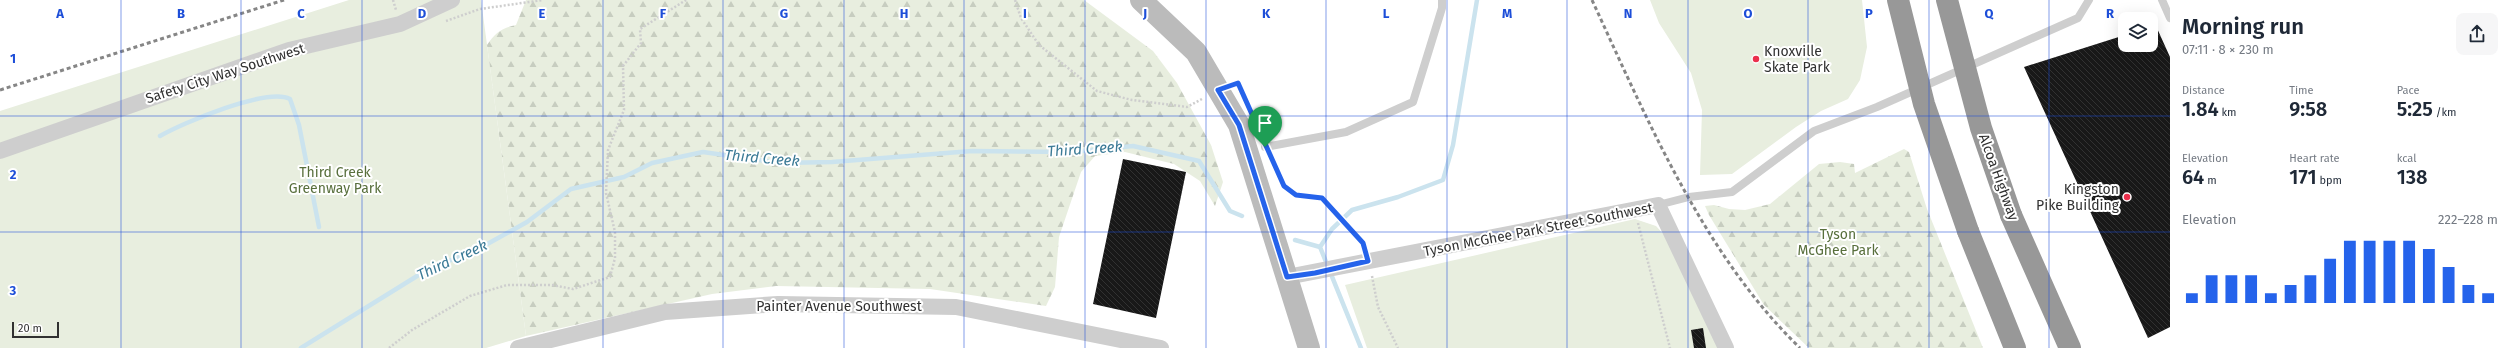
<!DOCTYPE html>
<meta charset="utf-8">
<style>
body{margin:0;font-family:"Fira Sans",sans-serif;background:#f6f6f7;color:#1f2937;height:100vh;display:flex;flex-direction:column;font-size:15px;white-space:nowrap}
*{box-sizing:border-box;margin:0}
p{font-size:13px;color:#747a83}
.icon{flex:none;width:22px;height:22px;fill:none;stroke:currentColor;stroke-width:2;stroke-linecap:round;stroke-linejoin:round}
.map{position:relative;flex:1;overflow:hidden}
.details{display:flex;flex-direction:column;background:#fff;width:340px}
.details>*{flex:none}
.controls{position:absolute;left:2118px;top:12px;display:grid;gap:8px}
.controls a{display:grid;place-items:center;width:40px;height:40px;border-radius:8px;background:#fff;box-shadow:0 4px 16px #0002;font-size:20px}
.scale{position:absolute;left:12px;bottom:10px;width:47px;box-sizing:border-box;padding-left:4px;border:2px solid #313131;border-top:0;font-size:11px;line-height:14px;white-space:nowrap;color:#313131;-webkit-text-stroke:3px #fff;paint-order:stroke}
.pin{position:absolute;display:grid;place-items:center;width:34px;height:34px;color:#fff;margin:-41px -17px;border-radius:50% 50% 50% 0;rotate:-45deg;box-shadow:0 0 4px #0007}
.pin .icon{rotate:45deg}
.round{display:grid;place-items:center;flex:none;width:42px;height:42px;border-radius:8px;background:#f6f6f7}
.headline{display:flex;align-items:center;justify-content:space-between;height:68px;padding:0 12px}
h1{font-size:22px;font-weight:600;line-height:30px}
.stats{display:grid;grid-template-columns:repeat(3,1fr);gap:6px;height:68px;padding:4px 12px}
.stats div{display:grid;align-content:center}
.stats b{font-size:20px;font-weight:600}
.stats small{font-size:11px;font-weight:400}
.stats p{font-size:11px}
.chart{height:112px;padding:8px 12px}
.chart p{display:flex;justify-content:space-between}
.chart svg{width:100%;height:72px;margin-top:4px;stroke:#2563eb;stroke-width:6}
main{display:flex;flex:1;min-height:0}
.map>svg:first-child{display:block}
.green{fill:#e8eedf}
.forest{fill:url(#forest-firs)}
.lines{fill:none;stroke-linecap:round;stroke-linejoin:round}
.stream{stroke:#cbe3ee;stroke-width:4.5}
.building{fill:url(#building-back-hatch)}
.path{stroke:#cecece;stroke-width:2.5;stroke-dasharray:2 2;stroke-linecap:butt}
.lane{stroke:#cecece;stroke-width:8}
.street{stroke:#cecece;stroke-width:16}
.secondary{stroke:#bbb;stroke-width:22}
.highway{stroke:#989898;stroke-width:22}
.rail{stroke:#868686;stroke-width:3;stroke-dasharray:4 3;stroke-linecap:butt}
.highway-bridge{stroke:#989898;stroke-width:22}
.route-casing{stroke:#fff;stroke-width:8}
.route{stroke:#2563eb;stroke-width:5}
.grid{fill:none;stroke:#1d4ed8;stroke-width:1;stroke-opacity:0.55}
.poi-dot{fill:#eb2f4c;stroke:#fff;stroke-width:1.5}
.labels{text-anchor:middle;stroke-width:4;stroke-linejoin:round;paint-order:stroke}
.poi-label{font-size:14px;fill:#313131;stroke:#fff;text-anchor:start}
.street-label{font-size:14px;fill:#313131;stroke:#fff}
.park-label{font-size:14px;fill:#586f3c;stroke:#fff}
.water-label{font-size:15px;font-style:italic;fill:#3b7a96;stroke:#fff}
.grid-label{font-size:13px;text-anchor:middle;font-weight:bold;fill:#1d4ed8;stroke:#fff;stroke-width:4;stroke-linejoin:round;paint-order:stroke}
</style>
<main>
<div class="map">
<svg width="2170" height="348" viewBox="0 0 2170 348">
<defs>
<pattern id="forest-firs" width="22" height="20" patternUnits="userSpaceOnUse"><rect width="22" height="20" fill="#e8eedf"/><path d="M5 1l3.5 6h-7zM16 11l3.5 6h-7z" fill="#c7cdc0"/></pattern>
<pattern id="building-back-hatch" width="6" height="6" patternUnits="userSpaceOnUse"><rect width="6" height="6" fill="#181818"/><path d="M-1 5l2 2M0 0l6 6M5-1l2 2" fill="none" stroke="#313131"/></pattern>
</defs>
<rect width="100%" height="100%" fill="#fff"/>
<path class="green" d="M349 0H481L526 336 486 348H0V111Z
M1650 0H1862L1867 47 1860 80 1848 99 1821 111 1796 127 1732 174 1700 175 1702 110 1691 73 1659 23Z
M1635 219 1656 226 1668 239 1719 348H1367L1345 285Z"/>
<path class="forest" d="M526 0H1084L1153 51 1177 83 1211 145 1223 182 1215 206 1200 181 1174 164 1125 152 1095 156 1081 172 1059 237 1055 287 1046 306 930 289 776 286 712 294 526 336 487 45C495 33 502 28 516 25Z
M1904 149 1909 152 1927 209 1983 348H1809L1764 305 1709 215 1705 206 1714 205 1729 209 1745 210 1770 204 1819 164 1840 162 1854 164 1855 173Z"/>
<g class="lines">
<path class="stream" d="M160 136C183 123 267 87 290 99L299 125 319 227
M1295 240 1320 247 1361 348
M1320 247 1332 229 1352 210 1398 197 1443 180 1453 145 1477 0
M301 348 430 268 473 252 527 222 571 189 624 177 652 163 703 152 780 163 832 162 972 151 1072 152 1133 146 1199 161 1230 211 1242 216"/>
</g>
<path class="building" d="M2151 15 2170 57V327L2148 338 2024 67 2125 35V45H2151Z
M1123 159 1186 172 1156 318 1093 304Z
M1703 328 1706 348H1694L1691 330Z"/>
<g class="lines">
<path class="path" d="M393 0 396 10
M1015 0 1021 18 1039 45 1097 91 1132 100 1187 107 1202 99
M446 21 480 9 543 0
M1271 160C1286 192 1286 194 1322 198L1352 229 1364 248
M1638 223 1670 348
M1372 276 1378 307 1398 348
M389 348 412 330 470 296 507 285H552L573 289 610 277 615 258V232L606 193 608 150 624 110 623 66 641 43 640 29 686 0"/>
<path class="lane" d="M2162 0 2170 18
M1265 147 1346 132 1413 102 1442 8V0
M1658 205 1689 197 1732 192 1814 131 1877 107 2078 18 2089 0"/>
<path class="street" d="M0 151 289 50 400 24 452 0
M1287 277 1658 205 1726 348
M518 348 665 312 778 304 956 307 1161 348"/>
<path class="secondary" d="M1141 0 1196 52 1239 125 1309 348"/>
<path class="highway" d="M2011 215 2070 348
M1968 231 2015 348"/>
<path class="rail" d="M1592 0C1647 119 1704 255 1800 348
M0 90 284 0"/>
<path class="highway-bridge" d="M1898 0 1924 104 1968 231
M1947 0 1981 128 2011 215"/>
</g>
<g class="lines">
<g class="route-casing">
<path id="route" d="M1238 83 1284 186 1296 195 1322 198 1363 243 1368 261 1315 273 1287 277 1239 125 1218 90Z"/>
</g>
<use href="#route" class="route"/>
</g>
<path class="grid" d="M121 0V348M241 0V348M362 0V348M482 0V348M603 0V348M723 0V348M844 0V348M964 0V348M1085 0V348M1206 0V348M1326 0V348M1447 0V348M1567 0V348M1688 0V348M1808 0V348M1929 0V348M2049 0V348M0 116H2170M0 232H2170"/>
<g class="poi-dot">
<circle cx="1756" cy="59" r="4"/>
<circle cx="2127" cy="197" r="4"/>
</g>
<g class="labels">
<g class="poi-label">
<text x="1764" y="56">Knoxville<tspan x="1764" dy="16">Skate Park</tspan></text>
<text x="2119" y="194" text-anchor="end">Kingston<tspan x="2119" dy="16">Pike Building</tspan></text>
</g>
<g class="street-label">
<text transform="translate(225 73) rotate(-18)" y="5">Safety City Way Southwest</text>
<text transform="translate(1999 177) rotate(70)" y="5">Alcoa Highway</text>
<text transform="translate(1538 229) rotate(-11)" y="5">Tyson McGhee Park Street Southwest</text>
<text x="839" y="311">Painter Avenue Southwest</text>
</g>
<g class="park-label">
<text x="335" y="177">Third Creek<tspan x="335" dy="16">Greenway Park</tspan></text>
<text x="1838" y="239">Tyson<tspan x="1838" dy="16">McGhee Park</tspan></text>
</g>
<g class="water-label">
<text transform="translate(1085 149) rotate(-4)" y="5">Third Creek</text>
<text transform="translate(762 158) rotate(5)" y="5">Third Creek</text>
<text transform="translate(452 260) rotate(-25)" y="5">Third Creek</text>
</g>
</g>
<g class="grid-label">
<text x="60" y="18">A</text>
<text x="181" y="18">B</text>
<text x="301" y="18">C</text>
<text x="422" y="18">D</text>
<text x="542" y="18">E</text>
<text x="663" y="18">F</text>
<text x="784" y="18">G</text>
<text x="904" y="18">H</text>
<text x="1025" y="18">I</text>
<text x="1145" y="18">J</text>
<text x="1266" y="18">K</text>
<text x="1386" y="18">L</text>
<text x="1507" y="18">M</text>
<text x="1628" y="18">N</text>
<text x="1748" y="18">O</text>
<text x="1869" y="18">P</text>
<text x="1989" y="18">Q</text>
<text x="2110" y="18">R</text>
<text x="13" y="63">1</text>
<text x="13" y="179">2</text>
<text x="13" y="295">3</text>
</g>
</svg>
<div class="controls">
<a><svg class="icon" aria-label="layers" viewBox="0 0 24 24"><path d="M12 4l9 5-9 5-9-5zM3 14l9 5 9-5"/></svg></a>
</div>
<div class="scale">20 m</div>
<div class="pin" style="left:1265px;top:147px;background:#1e9e55"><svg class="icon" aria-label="arrive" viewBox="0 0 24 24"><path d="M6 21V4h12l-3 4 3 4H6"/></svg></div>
</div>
<section class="details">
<div class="headline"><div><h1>Morning run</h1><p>07:11 · 8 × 230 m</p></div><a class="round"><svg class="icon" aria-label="share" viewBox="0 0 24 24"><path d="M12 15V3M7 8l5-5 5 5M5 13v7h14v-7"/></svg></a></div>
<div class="stats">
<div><p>Distance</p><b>1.84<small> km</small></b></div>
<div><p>Time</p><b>9:58</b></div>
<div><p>Pace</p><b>5:25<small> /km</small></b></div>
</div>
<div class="stats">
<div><p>Elevation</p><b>64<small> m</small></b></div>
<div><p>Heart rate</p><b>171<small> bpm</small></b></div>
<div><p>kcal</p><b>138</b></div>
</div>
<div class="chart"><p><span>Elevation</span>222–228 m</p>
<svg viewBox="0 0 160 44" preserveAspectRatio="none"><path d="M5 44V38M15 44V27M25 44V27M35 44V27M45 44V38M55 44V33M65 44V27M75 44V17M85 44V6M95 44V6M105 44V6M115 44V6M125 44V11M135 44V22M145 44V33M155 44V38"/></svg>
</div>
</section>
</main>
